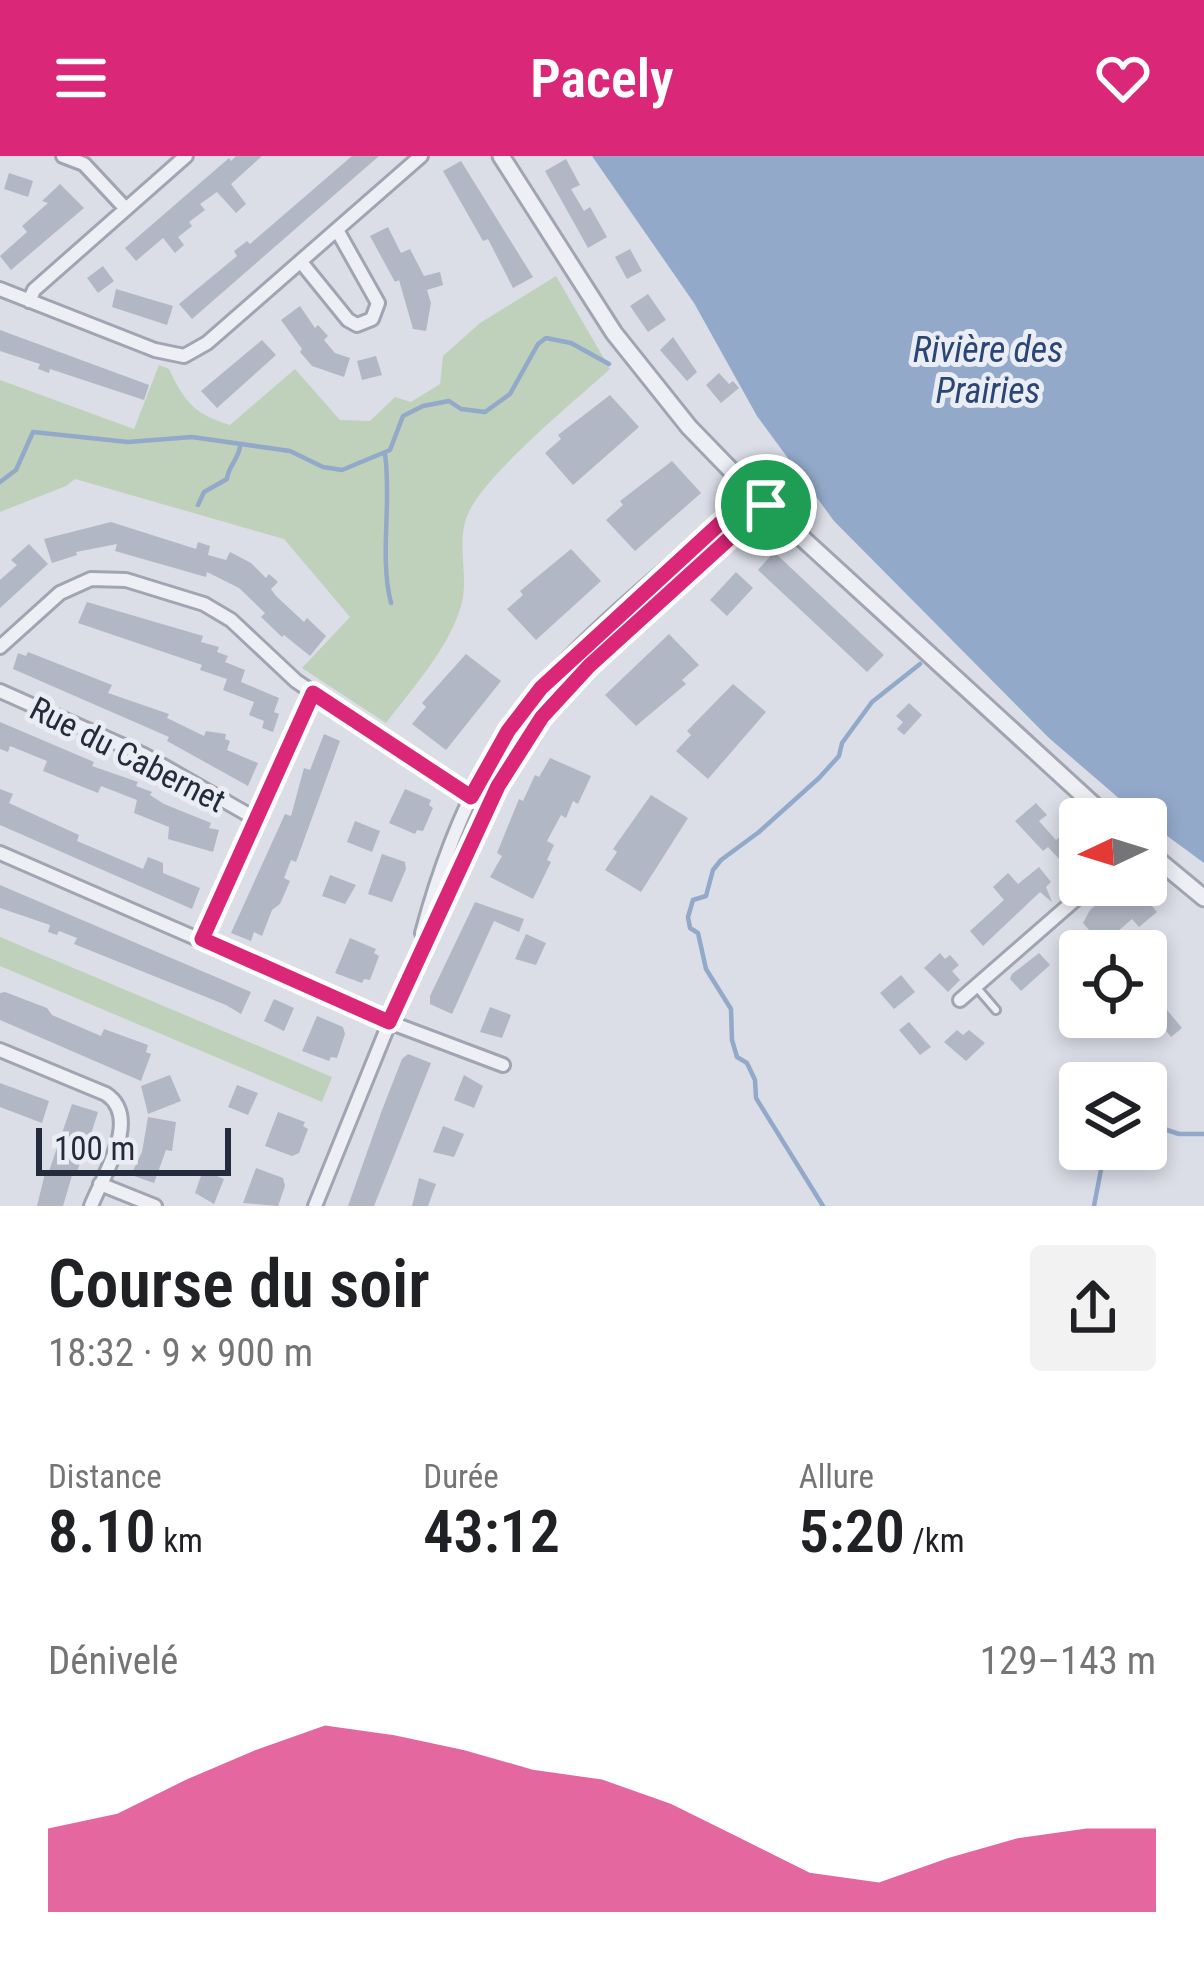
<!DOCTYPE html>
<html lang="fr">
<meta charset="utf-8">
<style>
body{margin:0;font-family:"Roboto Condensed",sans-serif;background:#f2f2f2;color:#202124;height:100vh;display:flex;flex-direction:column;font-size:45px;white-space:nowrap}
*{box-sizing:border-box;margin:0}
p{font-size:39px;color:#757577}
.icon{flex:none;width:66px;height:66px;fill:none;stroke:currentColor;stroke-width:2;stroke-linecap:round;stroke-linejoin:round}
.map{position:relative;height:1050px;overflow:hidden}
.sheet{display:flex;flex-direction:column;background:#fff;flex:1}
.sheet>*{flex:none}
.needle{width:78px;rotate:266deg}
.buttons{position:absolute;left:1059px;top:642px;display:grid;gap:24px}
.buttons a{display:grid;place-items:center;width:108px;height:108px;border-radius:12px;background:#fff;box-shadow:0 6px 18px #0003;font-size:60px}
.scale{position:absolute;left:36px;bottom:30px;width:195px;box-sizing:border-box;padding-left:12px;border:6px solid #242b3d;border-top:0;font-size:33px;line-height:42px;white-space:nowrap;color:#242b3d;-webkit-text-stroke:9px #eaedf4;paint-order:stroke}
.pin{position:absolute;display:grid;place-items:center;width:102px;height:102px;color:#fff;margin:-51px;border:6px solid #fff;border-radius:50%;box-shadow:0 3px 12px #0007}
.round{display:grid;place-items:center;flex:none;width:126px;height:126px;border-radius:12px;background:#f2f2f2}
.headline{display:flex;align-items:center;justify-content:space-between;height:204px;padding:0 48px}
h1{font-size:66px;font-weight:600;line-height:90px}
.stats{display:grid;grid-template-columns:repeat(3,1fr);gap:18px;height:204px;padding:12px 48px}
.stats div{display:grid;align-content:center}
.stats b{font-size:60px;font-weight:600}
.stats small{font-size:33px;font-weight:400}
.stats p{font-size:33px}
.chart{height:336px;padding:24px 48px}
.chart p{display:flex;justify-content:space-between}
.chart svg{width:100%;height:216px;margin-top:12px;fill:#db2777;opacity:.7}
header{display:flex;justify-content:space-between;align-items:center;height:156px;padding:0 48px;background:#db2777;color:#fff;font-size:54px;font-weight:600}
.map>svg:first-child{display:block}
.green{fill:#bfd1bb}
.water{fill:#92a9ca}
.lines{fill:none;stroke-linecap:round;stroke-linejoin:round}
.stream{stroke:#92a9ca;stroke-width:4.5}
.building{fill:#b1b7c4}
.service-casing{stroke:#a0a5b1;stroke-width:12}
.minor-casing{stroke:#a0a5b1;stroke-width:18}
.tertiary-casing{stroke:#a0a5b1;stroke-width:21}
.service{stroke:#edeff5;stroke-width:6}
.minor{stroke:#edeff5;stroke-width:12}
.tertiary{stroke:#edeff5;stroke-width:15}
.route-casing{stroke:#fff;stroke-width:24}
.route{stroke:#db2777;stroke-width:15}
.labels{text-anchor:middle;stroke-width:10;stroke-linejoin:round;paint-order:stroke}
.street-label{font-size:33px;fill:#242b3d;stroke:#eaedf4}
.water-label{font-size:36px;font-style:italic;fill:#2b4674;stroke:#eaedf4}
</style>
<header><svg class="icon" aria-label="menu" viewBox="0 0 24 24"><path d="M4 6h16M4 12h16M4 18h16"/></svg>Pacely<svg class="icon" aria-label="heart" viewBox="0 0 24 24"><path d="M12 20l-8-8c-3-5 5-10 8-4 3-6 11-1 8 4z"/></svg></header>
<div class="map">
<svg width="1204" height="1050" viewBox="0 0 1204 1050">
<rect width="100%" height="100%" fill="#dbdee7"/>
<path class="green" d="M556 120 610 213C576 244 484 319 468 358 455 388 470 419 461 450 449 492 412 533 386 567L302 512 350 461 284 383 75 323 66 330 0 356V224L134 273 159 209 169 213C185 247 195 258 230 269L295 213 340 264 370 265 395 241 411 246 440 228 443 200 480 167Z
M735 361 742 368 576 515 599 483Z
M0 781 332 921 322 946 0 810Z"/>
<path class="water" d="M592 0H1204V707L1136 657 1049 582 834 365 757 260 694 147Z"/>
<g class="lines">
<path class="stream" d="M385 298C392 347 379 400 391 447
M0 326 16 314 33 276 128 286 192 281 290 295 323 311 342 314 390 294 403 260 423 250 449 245 461 253 485 256 510 238 538 188 546 182 571 187 609 208
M198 349 204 336 227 323C228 310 239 303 240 290
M1146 967 1179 978H1204
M823 1050 756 942 755 924 747 907 737 901 732 884 731 853 706 813 698 777 690 772 688 761 693 744 706 740 713 714 721 704 759 676 819 622 839 600 842 587 872 546 920 508
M1094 1050 1105 993"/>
</g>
<path class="building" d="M236 0H262L231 28 246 48 236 57 217 36 200 48 205 54 189 66 192 70 178 81 184 89 175 97 163 82 136 105 125 92 229 2 231 5Z
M352 0H379L192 163 179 148 237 100 234 95 247 85 250 88Z
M566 3 580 29 571 33 584 55 590 51 607 81 588 92 545 15Z
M461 5 533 121 513 132 488 83 483 85 443 15Z
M9 17 33 25 28 41 4 33Z
M60 28 84 52 11 114 0 100 27 76 22 70 48 47 42 45Z
M388 71 401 97 410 93 424 120 440 116 443 129 427 134 431 147 426 175 413 173 399 124 395 126 370 80Z
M630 93 642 115 627 123 615 101Z
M103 110 114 125 98 137 87 122Z
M116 133 173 150 167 169 112 151Z
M648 138 666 164 648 176 630 150Z
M300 150 315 172 318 169 328 180 324 184 335 197 350 202 344 221 312 210 300 196 302 193 281 164Z
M0 174 149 229 144 244 50 213 49 217 38 213 40 208 0 195Z
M673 181 697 216 687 225 660 194Z
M262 184 276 199 217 252 201 235Z
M376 200 382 219 362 224 357 205Z
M719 217 729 228 733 225 739 232 721 247 706 229Z
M610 239 639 271 573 329 545 297 561 283 558 279Z
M672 305 701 337 635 395 606 364 623 349 620 345Z
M111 366 196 393 198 386 210 390 208 399 226 404 230 396 251 407 266 422 269 418 278 426 271 433 276 440 304 466 307 462 326 480 310 500 284 479 282 481 261 461 265 457 239 432 207 416 206 421 115 395 117 388 76 396 77 399 52 407 44 383Z
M29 388 48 408 0 452V424L17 409 11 404Z
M571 393 601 425 536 484 507 453 523 439 520 435Z
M774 396 884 499 867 516 758 414Z
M736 416 753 432 727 460 710 444Z
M87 446 203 480 201 486 219 491 217 496 228 500 225 506 245 514 241 526 279 542 274 556 279 558 273 576 262 572 264 565 249 559 254 546 223 534 227 523 200 514 202 509 78 467Z
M669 478 699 509 682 524 686 528 636 570 605 539Z
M28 496 112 529 108 537 169 558 167 562 204 580 206 575 226 578 225 583 230 585 227 594 258 607 248 630 167 585 169 581 13 513 18 497 26 500Z
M466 498 501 525 446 594 412 568 426 551 422 547Z
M733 528 766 556 708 623 676 595 691 579 687 575Z
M909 547 922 559 904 579 897 573 903 566 896 560Z
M0 566 94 606 92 610 138 626 136 630 152 636 150 639 164 648 211 667 209 672 219 674 213 696 168 683 169 671 134 657 137 644 101 630 98 637 43 615 47 605 10 590 8 596 0 593Z
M324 578 340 585 296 706 291 704 284 722 290 725 280 748 272 754 262 780 254 776 251 785 231 777 285 658 291 660 304 612 310 614Z
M550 602 591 620 578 648 573 645 566 662 561 659 547 685 554 689 547 704 551 706 533 743 490 721 502 700 497 697 519 643 523 645 535 619 539 621Z
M0 633 13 638 9 647 79 679 77 685 143 713 148 701 163 707V717L200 732 192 753 0 669Z
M405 633 431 644 429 649 433 652 423 675 417 674 415 678 389 667Z
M651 639 688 662 641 736 605 714 617 696 613 693Z
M1036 647 1047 659 1039 665 1056 684 1068 673 1080 686V720L1064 701 1060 704 1048 691 1043 695 1015 665Z
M355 665 380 675 372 696 347 686Z
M382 698 405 706 406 713 392 746 368 738Z
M1039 711 1051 726 1046 731 1052 746 1040 736 983 790 970 775 1004 744 993 731 1008 717 1018 728Z
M330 719 356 729 345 748 322 740Z
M0 729 251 836 241 858 226 849 74 788 77 782 59 775 57 779 48 776 50 769 0 752Z
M1104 729H1134L1157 756 1139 771 1132 763 1102 789 1083 767 1090 754 1110 737Z
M475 746 524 763 519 776 494 765 452 858 430 848V840Z
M526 778 546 787 536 809 515 803Z
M350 782 376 793 374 797 379 800 370 824 364 823 362 827 335 817Z
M940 797 945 803 950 799 959 809 952 815 960 824 948 836 924 812Z
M1039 797 1050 809 1021 835 1010 823 1012 818Z
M901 819 915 836 894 853 880 837Z
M5 836 47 852 52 859 101 880 104 873 148 889 146 896 151 898 141 925 0 864V837Z
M274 843 294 852 284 875 264 865Z
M490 851 511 859 502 882 480 876Z
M1167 854 1182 872 1171 881 1156 862Z
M317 860 343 871 345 878 337 902 331 901 329 905 302 895Z
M909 866 931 891 920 899 899 874Z
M957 874 963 879 969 874 985 887 966 905 944 886Z
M408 898 431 907 374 1050H348L382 954 402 903Z
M170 919 181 945 148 958 141 930Z
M464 919 483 930 474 952 454 944Z
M0 927 49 945 42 967 0 951Z
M237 929 258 937 248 959 228 951Z
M72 948 98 956 89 984 76 1018 73 1016 63 1050H37L45 1017 48 1018Z
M278 956 305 966 303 970 308 973 299 997 292 1000 265 990Z
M148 961 176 966 172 995 166 994 154 1027 131 1019 142 996Z
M443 970 464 978 454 1001 433 996Z
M256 1012 283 1022 285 1030 278 1050 243 1047Z
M203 1014 224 1023 214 1048 195 1037Z
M419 1022 436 1028 428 1050H412Z"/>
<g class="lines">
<g class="service-casing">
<path id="service" d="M978 833 996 854"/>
</g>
<g class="minor-casing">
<path id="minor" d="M63 0 84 8 126 53
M301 106 348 164 357 169 372 163 378 147 337 74
M0 133 155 194 184 200 207 187 421 0
M29 145 34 134 186 0
M0 491 60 437 91 423 126 424 204 448 231 464 296 525 458 635 478 644
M0 535 144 599 256 663
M0 697 389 866 503 909
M422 777C444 695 477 611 530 545 589 472 683 401 753 337
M202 783 313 537
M960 844 1092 729
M0 894 106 938C142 962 103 1019 91 1050
M100 1028 155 1050
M315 1050 416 801 512 605 568 531 766 349"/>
</g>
<g class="tertiary-casing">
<path id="tertiary" d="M501 0 614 177 689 271 753 337 1109 663
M1146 694 1204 742"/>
</g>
<use href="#service" class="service"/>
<use href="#minor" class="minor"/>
<use href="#tertiary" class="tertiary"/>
</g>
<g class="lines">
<g class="route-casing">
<path id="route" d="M753 337 766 349 589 510 542 561 498 630 389 866 202 783 313 537 471 641 508 575 541 532Z"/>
</g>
<use href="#route" class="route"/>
</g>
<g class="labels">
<g class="street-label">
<text transform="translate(128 598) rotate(27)" y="12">Rue du Cabernet</text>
</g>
<g class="water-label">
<text x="988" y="206">Rivière des<tspan x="988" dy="41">Prairies</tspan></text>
</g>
</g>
</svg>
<div class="buttons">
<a><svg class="needle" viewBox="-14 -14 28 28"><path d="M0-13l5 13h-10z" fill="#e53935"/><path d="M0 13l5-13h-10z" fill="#757577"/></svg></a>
<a><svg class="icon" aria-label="locate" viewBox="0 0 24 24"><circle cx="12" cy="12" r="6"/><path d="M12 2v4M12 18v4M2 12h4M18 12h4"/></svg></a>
<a><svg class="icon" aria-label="layers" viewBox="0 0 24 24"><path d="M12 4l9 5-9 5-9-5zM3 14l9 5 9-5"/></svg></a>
</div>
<div class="scale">100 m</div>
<div class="pin" style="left:766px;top:349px;background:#1e9e55"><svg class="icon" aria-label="arrive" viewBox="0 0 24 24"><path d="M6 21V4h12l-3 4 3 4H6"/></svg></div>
</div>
<section class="sheet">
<div class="headline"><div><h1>Course du soir</h1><p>18:32 · 9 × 900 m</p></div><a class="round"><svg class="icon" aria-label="share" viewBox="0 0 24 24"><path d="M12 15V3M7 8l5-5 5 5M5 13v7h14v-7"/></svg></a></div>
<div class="stats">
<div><p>Distance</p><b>8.10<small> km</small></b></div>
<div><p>Durée</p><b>43:12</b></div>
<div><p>Allure</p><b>5:20<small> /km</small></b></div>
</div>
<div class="chart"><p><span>Dénivelé</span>129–143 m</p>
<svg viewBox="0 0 160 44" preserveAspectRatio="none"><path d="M0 44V27L10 24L20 17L30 11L40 6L50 8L60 11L70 15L80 17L90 22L100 29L110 36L120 38L130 33L140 29L150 27L160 27V44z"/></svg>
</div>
</section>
